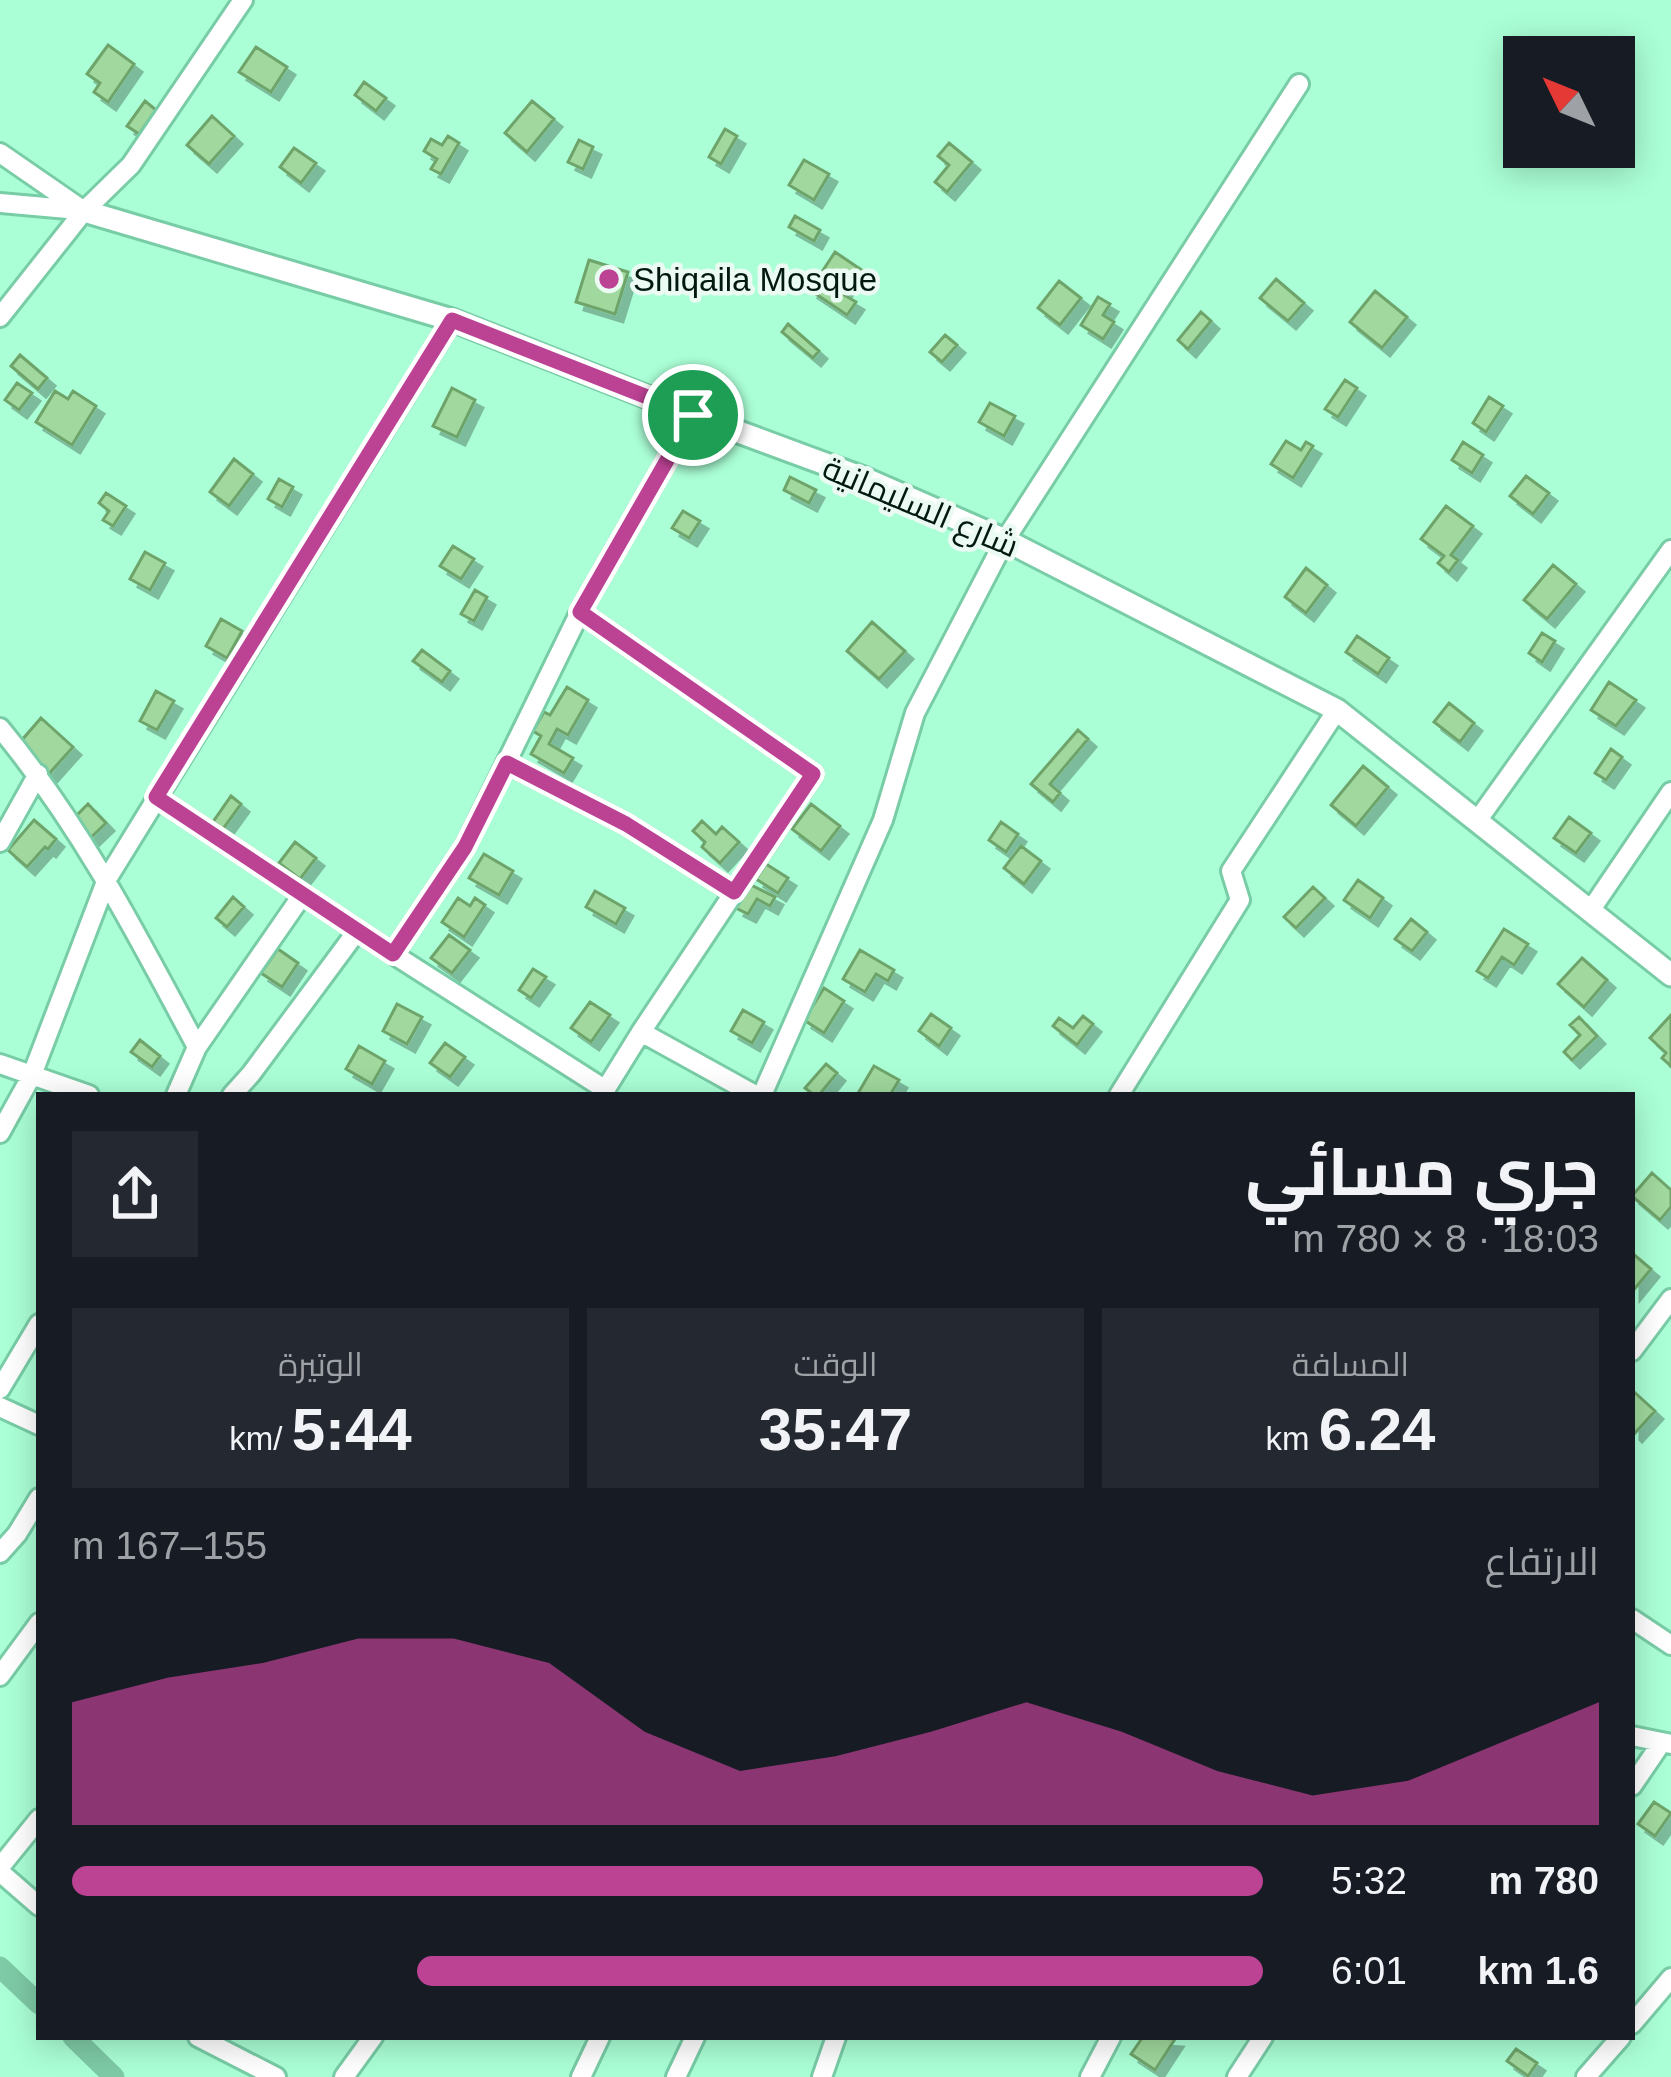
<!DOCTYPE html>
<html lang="ar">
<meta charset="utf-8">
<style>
body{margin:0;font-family:Arial,Cairo,sans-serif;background:#242831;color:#f1f3f6;direction:rtl;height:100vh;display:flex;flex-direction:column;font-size:45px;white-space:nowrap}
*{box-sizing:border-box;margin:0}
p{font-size:39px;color:#9ea1a6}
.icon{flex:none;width:66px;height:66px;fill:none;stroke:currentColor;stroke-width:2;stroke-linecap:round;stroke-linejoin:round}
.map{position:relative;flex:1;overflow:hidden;direction:ltr}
.details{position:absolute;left:36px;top:1092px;width:1599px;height:948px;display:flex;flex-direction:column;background:#171b24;border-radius:0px;box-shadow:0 6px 30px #0003;direction:rtl}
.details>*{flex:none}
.needle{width:78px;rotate:313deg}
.controls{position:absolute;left:1503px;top:36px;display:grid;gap:24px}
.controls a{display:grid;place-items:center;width:132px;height:132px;border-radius:0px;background:#171b24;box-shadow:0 6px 30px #0003;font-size:60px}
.pin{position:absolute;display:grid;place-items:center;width:102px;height:102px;color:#fff;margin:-51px;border:6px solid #fff;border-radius:50%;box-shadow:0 3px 12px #0007}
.round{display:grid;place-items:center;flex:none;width:126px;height:126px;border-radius:0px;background:#242831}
.summary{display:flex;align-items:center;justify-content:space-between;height:204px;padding:0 36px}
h1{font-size:66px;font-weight:700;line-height:90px}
.metrics{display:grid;grid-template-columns:repeat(3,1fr);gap:18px;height:204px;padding:12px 36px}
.metrics div{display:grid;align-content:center;border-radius:0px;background:#242831;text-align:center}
.metrics b{font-size:60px;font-weight:700}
.metrics small{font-size:33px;font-weight:400}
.metrics p{font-size:33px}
.chart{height:336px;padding:24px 36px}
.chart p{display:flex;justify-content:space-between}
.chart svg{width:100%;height:216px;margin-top:12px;fill:#bc4294;opacity:.7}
ul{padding:0 36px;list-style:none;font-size:39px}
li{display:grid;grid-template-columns:192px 144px 1fr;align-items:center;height:90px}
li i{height:30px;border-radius:15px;background:#bc4294}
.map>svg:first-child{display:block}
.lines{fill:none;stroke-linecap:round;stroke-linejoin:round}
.canal{stroke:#7ecaa6;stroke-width:21}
.building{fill:#a0d89d;stroke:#6ea46b;stroke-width:3;filter:url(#shadow)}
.minor-casing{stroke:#78cca6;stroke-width:24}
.tertiary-casing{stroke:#78cca6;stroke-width:27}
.minor{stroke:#fff;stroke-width:18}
.tertiary{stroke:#fff;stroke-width:21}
.route-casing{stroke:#fff;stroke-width:24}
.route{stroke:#bc4294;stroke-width:15}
.poi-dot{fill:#bc4294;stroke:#ebfbf3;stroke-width:4.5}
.labels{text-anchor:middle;stroke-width:9;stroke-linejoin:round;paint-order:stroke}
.poi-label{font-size:33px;fill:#01190f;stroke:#ebfbf3;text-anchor:start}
.street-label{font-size:33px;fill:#01190f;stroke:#ebfbf3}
</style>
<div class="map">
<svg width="1671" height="2077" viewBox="0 0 1671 2077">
<defs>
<filter id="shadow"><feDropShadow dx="8" dy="8" stdDeviation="0" flood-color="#0004"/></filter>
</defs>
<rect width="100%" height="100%" fill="#aaffd6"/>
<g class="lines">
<path class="canal" d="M0 1967 39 2004
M73 2037 114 2077"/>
</g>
<path class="building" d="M108 45 134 64 108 102 94 92 100 83 87 74Z
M256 47 287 67 271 92 239 72Z
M364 82 386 98 376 111 355 95Z
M145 101 156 110 139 134 127 126Z
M532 101 554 119 527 152 505 133Z
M212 116 234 136 209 164 187 145Z
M725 129 737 136 721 164 709 157Z
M448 136 459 143 441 174 431 169 437 159 424 151 431 139 442 145Z
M579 140 593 147 583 169 568 162Z
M949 143 972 162 947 192 935 182 949 165 938 156Z
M294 148 316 163 301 183 280 167Z
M804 160 829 174 814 200 789 185Z
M795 216 820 230 814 241 789 227Z
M835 252 866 273 860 282 851 277 841 293 856 302 847 315 810 290Z
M589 260 628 272 615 314 576 302Z
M1276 279 1304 303 1288 321 1260 298Z
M1059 281 1081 298 1060 325 1038 308Z
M1375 291 1407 317 1382 348 1350 322Z
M1098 297 1110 304 1103 315 1114 322 1103 339 1081 325Z
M1201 312 1211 321 1188 349 1178 340Z
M788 324 819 351 813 358 782 332Z
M945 335 957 345 942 362 930 352Z
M20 355 47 378 38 389 11 366Z
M1345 380 1357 388 1338 417 1325 409Z
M17 383 32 393 19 410 5 400Z
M452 388 475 400 457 437 433 426Z
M55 391 68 399 73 391 96 406 72 445 36 422Z
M1489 397 1503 406 1486 432 1473 423Z
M990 403 1015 416 1004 436 979 422Z
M1286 441 1301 450 1306 442 1313 446 1293 478 1271 464Z
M1463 442 1483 455 1472 473 1452 460Z
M234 459 253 474 229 506 210 492Z
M1526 476 1549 493 1533 514 1510 496Z
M790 477 816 490 809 503 784 490Z
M279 479 293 487 282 507 268 499Z
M106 493 126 506 113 526 103 520 109 511 99 503Z
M1446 506 1473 526 1451 555 1458 560 1449 572 1438 563 1444 556 1421 539Z
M683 511 700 521 689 538 672 528Z
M453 546 474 559 461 579 440 566Z
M145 552 165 563 150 590 130 579Z
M1553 565 1576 584 1547 619 1524 600Z
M1306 568 1327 585 1306 613 1285 597Z
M475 590 487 597 474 621 461 614Z
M221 619 242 631 227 658 206 646Z
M872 622 905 651 879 679 847 651Z
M1542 633 1555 641 1542 662 1529 653Z
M1357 636 1389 658 1378 674 1346 652Z
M422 650 450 671 442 682 413 661Z
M1609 682 1636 700 1616 726 1591 710Z
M567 687 588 700 568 735 557 729 549 744 573 758 564 773 531 754 541 736 533 731 544 712 550 715Z
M156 691 174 701 157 730 140 721Z
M1449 703 1474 723 1460 742 1434 722Z
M41 718 73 747 46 777 15 748Z
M1078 730 1088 739 1050 784 1060 793 1053 802 1031 784Z
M1611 749 1622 757 1606 780 1595 773Z
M1363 766 1388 787 1356 826 1331 805Z
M231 796 241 804 223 829 213 822Z
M88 804 106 823 82 846 64 828Z
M811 804 840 826 821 851 792 829Z
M1569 817 1591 833 1576 853 1554 838Z
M34 820 56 839 48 849 45 847 27 867 8 850Z
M702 821 716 834 722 827 739 842 720 863 702 847 705 842 693 831Z
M1001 822 1018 834 1006 852 989 840Z
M295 842 316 858 300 879 279 863Z
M1021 846 1041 861 1024 884 1004 868Z
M484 854 513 871 499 895 469 878Z
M766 864 788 878 778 893 756 879Z
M1358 880 1383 898 1370 918 1344 900Z
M749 884 775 897 770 906 757 899 748 914 736 908Z
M1313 887 1325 898 1296 928 1284 917Z
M595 891 625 908 616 924 586 907Z
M233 897 244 907 227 927 216 918Z
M458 898 470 906 475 898 485 905 464 937 442 922Z
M1411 919 1427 932 1412 951 1395 939Z
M1504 929 1528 944 1514 965 1502 957 1488 978 1477 971Z
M449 935 470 950 452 973 431 958Z
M278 949 298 963 282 987 261 973Z
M860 950 894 970 888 981 876 974 865 992 843 979Z
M1582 958 1607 980 1584 1007 1558 984Z
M533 969 546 977 531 998 519 990Z
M824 988 844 1001 824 1033 804 1020Z
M590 1002 610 1015 591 1042 571 1028Z
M397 1004 422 1017 407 1044 383 1031Z
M743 1010 764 1022 752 1043 731 1031Z
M931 1014 951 1028 939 1046 919 1031Z
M1671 1015V1066L1662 1058 1666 1053 1650 1038Z
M1083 1016 1093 1024 1077 1045 1053 1026 1059 1018 1073 1028Z
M1579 1017 1597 1036 1572 1060 1564 1052 1580 1035 1570 1025Z
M140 1040 160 1056 152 1067 131 1052Z
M445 1043 465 1057 450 1077 430 1063Z
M359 1046 385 1061 372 1084 346 1069Z
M826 1064 837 1073 819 1095H814L805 1088Z
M874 1066 899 1080 890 1095H857Z
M1652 1173 1671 1190V1207L1660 1220 1632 1196Z
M1632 1253 1651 1269 1632 1292Z
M1632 1390 1655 1411 1634 1434 1632 1432Z
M1654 1802 1671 1813 1655 1836 1638 1824Z
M1143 2037 1175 2039 1155 2070 1131 2054Z
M1516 2049 1537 2063 1528 2076 1507 2061Z"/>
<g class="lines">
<g class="minor-casing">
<path id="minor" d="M0 153 84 211
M0 203 79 210
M0 317 84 211 131 165 243 0
M0 728C82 827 137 935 197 1047L176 1095
M507 763 626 824 734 892
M156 797 393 954 606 1090
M1477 821 1671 550
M0 842 38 774
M1590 911 1671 792
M393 954 465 847 580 612
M641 1032 813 774 580 612 693 415
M197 1047 303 894
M0 1064 89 1095
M232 1095 251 1074 357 931
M602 1095 641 1032 755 1095
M762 1095 883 820 915 713 1005 540 1299 84
M1119 1095 1240 900 1231 871 1337 710
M0 1133 32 1075 107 879 452 320
M1632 1351 1671 1299
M0 1389 39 1324
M0 1407 39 1425
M0 1553 17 1534 39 1498
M1632 1619 1671 1645
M0 1676 39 1623
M1632 1736 1671 1744
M1632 1786 1662 1742
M0 1867 39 1819
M0 1872 39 1906
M1632 2024 1671 1978
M198 2037 276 2077
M344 2077 373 2037
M581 2077 600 2037
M676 2077 695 2037
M822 2077 836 2037
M1090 2077 1111 2037
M1237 2077 1263 2037
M1586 2077 1621 2037"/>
</g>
<g class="tertiary-casing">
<path id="tertiary" d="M84 211 452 320 693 415 866 479 1005 540 1337 710 1671 975"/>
</g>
<use href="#minor" class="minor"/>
<use href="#tertiary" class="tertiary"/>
</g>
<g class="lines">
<g class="route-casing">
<path id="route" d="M452 320 693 415 580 612 813 774 734 892 626 824 507 763 465 847 393 954 156 797Z"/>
</g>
<use href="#route" class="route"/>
</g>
<circle class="poi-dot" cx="609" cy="279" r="12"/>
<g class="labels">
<g class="poi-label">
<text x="633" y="291">Shiqaila Mosque</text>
</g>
<g class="street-label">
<text transform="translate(921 506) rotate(23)" y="12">شارع السليمانية</text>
</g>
</g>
</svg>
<div class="controls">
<a><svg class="needle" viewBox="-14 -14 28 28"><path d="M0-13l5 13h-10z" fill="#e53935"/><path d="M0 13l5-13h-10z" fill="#9ea1a6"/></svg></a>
</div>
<div class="pin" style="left:693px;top:415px;background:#1e9e55"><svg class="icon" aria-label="arrive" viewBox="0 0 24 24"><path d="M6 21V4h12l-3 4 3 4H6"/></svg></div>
<section class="details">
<div class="summary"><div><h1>جري مسائي</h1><p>18:03 · 8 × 780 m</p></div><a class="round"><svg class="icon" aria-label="share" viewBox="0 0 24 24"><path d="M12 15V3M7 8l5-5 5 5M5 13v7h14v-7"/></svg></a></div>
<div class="metrics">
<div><p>المسافة</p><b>6.24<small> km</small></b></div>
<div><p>الوقت</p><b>35:47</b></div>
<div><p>الوتيرة</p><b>5:44<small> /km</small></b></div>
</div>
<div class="chart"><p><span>الارتفاع</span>155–167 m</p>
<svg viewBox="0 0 160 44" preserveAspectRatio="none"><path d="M0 44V19L10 14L20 11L30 6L40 6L50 11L60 25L70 33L80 30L90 25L100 19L110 25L120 33L130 38L140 35L150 27L160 19V44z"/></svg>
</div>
<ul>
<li><b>780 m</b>5:32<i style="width:100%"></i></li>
<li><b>1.6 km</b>6:01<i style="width:71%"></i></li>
</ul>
</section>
</div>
